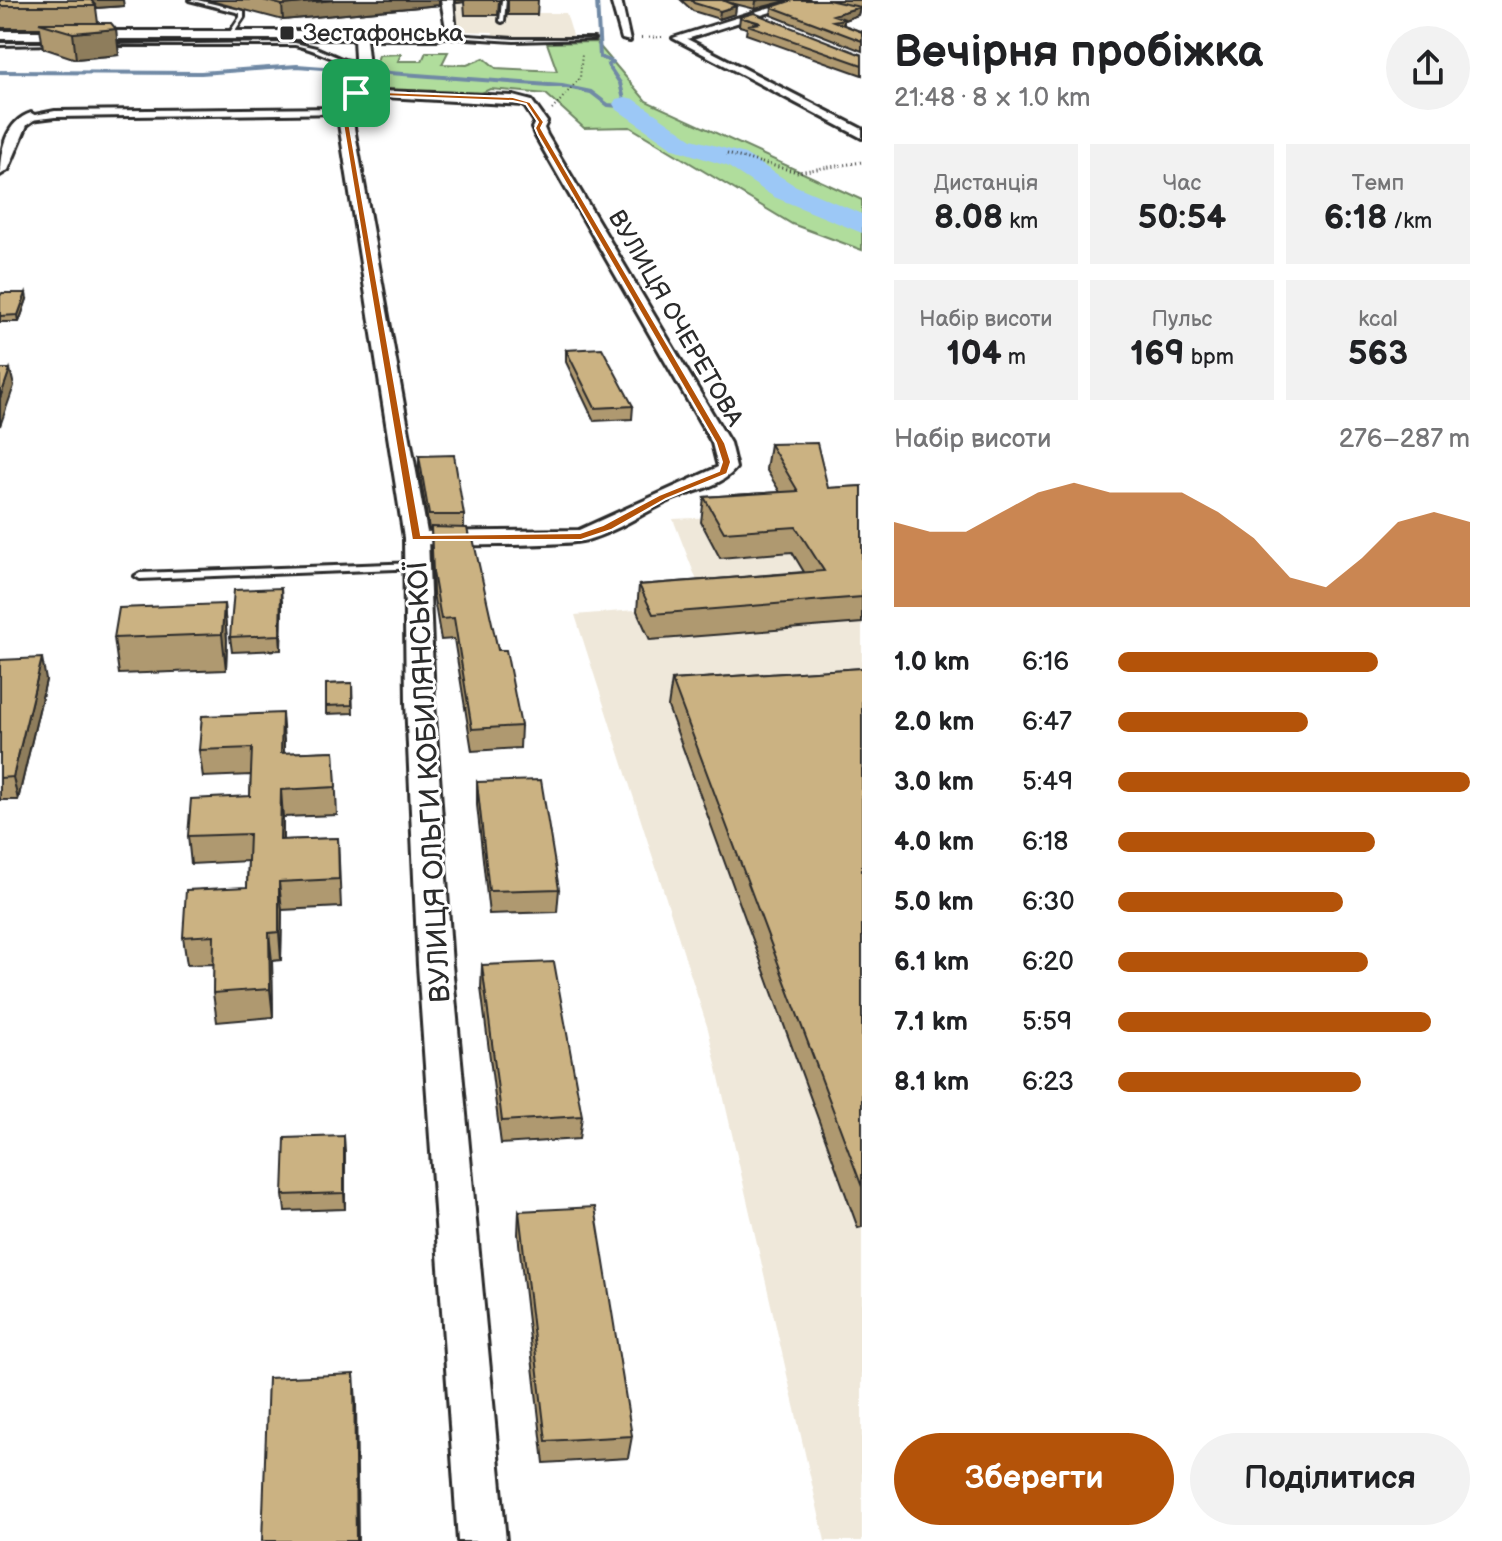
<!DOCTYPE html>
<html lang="uk">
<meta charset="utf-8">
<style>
body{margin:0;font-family:"Balsamiq Sans",sans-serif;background:#f2f2f2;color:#202124;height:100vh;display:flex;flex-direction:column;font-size:30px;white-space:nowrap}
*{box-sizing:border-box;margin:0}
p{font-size:26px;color:#757577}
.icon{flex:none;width:44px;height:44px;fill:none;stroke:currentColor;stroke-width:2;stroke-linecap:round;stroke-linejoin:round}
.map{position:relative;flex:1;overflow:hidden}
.details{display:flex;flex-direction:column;background:#fff;width:640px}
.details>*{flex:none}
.pin{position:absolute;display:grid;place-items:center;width:68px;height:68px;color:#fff;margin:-34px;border-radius:16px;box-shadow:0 4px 12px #0006}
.round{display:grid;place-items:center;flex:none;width:84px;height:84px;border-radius:42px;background:#f2f2f2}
.headline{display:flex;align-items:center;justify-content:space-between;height:136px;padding:0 32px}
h1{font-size:44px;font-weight:700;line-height:60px}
.stats{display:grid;grid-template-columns:repeat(3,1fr);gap:12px;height:136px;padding:8px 32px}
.stats div{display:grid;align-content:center;border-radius:0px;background:#f2f2f2;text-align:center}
.stats b{font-size:34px;font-weight:700}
.stats small{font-size:22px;font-weight:400}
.stats p{font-size:22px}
.chart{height:224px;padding:16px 32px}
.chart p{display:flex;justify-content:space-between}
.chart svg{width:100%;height:144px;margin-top:8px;fill:#b45309;opacity:.7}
.button{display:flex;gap:16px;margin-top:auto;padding:16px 32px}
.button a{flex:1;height:92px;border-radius:48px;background:#b45309;color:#fff;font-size:32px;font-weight:700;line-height:92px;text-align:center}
.button a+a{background:#f2f2f2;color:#202124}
ul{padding:0 32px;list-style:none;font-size:26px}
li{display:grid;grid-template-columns:128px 96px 1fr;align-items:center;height:60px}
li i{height:20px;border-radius:10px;background:#b45309}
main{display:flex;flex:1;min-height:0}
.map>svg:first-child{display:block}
.built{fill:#efe8da}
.green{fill:#b0dd9c;stroke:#6e8464;stroke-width:2}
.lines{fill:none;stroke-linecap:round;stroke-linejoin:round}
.stream{stroke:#6f89a5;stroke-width:4}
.river{fill:#9cc8f6;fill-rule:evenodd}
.service-casing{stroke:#2b2b2b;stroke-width:6}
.minor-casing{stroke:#2b2b2b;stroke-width:6}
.tertiary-casing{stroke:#2b2b2b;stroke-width:6}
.path-far1{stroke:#2b2b2b;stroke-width:2;stroke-dasharray:1 3;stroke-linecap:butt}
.path{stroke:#2b2b2b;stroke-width:3;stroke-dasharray:1 3;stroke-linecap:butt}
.service{fill:#fff;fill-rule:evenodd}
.minor{fill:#fff;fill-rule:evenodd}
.tertiary{fill:#fff;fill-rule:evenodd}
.wall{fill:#af9970;stroke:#2b2b2b;stroke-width:2}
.shaded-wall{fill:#8e7d5b;stroke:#2b2b2b;stroke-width:2}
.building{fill:#cbb282;stroke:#2b2b2b;stroke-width:2}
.route{fill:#b45309;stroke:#fff;stroke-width:2;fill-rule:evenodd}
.poi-dot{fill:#2b2b2b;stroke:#fff;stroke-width:3}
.labels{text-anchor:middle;stroke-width:6;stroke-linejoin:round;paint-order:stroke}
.far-poi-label{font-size:24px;fill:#2b2b2b;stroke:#fff;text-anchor:start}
.far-street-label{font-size:24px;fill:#2b2b2b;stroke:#fff}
.street-label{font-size:28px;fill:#2b2b2b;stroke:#fff}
</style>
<main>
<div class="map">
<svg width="862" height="1541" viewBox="0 0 862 1541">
<rect width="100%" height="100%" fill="#fff"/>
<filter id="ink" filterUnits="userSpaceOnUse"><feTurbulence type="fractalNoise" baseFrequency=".0125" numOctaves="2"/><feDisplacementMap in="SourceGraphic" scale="16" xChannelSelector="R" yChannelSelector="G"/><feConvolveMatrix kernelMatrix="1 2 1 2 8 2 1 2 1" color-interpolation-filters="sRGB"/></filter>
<g filter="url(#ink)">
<path class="built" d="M452 0H524L530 13H566L575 42H491L493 32 457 31Z
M862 510V1541H825L708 1029 575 615 706 604 673 519Z"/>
<path class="green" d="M596 42 646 101 862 200V250L792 224 630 127 584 128 546 94 490 89 473 97 368 93 379 55 401 54 398 61H422L426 52H448L442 64 467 65 484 58 496 68 557 71 547 43Z"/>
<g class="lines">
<path class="stream" d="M597 0 600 57 613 62 608 65 620 83 625 104
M0 72 201 73 297 66 562 86 591 92 608 105 629 107"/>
<path class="river" d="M625 97 634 99 692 139 745 154 794 185 862 214V233L774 197 727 166 674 149 616 109 613 104 616 99Z"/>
<g class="service-casing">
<path id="service" d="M189 0H197L244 11V17L232 35H228L240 17V13Z
M502 0H506L504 21 502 22 500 21Z
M438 34 514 39H594L514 41 436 36Z
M0 43H57L59 44 0 45Z
M295 43 316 48 344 60 365 64 362 66C338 64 319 50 295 45H101Z
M417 563 421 564V568L140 579 135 576 140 573Z"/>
</g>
<g class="minor-casing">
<path id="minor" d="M611 0H621L630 41 622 39Z
M793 0H808L687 39 862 129V138L673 38Z
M356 90 513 96 532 101 547 122 544 128 547 135 730 443 736 468C722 486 697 490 676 498 646 510 619 531 587 540 570 546 428 547 409 542L406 538 416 532 579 530 718 467 712 443 535 135 532 128 535 122 524 105 352 95 351 93Z
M344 108 350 111 348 113 55 117 31 120 25 117 55 111Z"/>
</g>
<g class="tertiary-casing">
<path id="tertiary" d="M441 0H453L456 33 438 39H366L370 76 351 111 428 538 434 702 452 965 506 1541H458L418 965 406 702 404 538 337 111 356 76 354 39H0V31H437L446 28Z
M31 113 38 117 27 125 8 170 0 175C0 151 6 121 31 113Z"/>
</g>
<path class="path-far1" d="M641 38 663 37
M552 110 580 78 582 53"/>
<path class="path" d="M727 154 798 172 862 162"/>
<use href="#service" class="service"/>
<use href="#minor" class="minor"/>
<use href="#tertiary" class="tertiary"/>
</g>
<path class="wall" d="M0 0 124 6 96 8 98 23 119 55 76 59 43 48 40 28H1L0 26Z
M207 0H439V5L283 20Z
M455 0H499L498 15H465L464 2 456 3Z
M508 0H538L537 15H508Z
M681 0H790L755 9 727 2 736 6 735 14 719 19 693 11Z
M793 0H862V8L860 7 858 15 844 20V25L862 32V51L771 15 772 7Z
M740 17 862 55V75L746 34 747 28 739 26Z
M0 296 27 299 19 322H0Z
M566 350 633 406 632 419 594 421 566 362Z
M770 444 828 488 862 486V623L650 640 637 611 639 585 804 572 792 552 720 558 701 522 704 497 780 492 766 469Z
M419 456 464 515V528L469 538 498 650 521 726 520 748 472 751 454 639 441 640 433 593 431 529H429L419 469Z
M282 602 281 650 232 652 230 637Z
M224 604 227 640 226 670 119 674 114 638Z
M0 660 46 680 18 800H0Z
M862 668V1227L858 1228 668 707 672 680Z
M352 683 353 713 326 714V684Z
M284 740V753L334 751 337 815 283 817V840L338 838 341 907 282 910 281 960 272 961 273 1017 217 1022 213 993 214 964 187 965 183 937 247 887 248 861 191 864 188 836 250 796 251 775 203 777 199 750Z
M477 782 559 889 557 912 489 914 477 805Z
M482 965 582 1116 579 1139 501 1144 481 988Z
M344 1136 345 1209 285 1211 283 1195Z
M519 1211 632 1436 628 1458 544 1463 518 1234Z"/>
<path class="shaded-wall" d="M84 0H123L124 6 96 8V6Z
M334 0H439V5L283 20 282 5Z
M456 0H465L464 2 456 3Z
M759 0H790L755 9 756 1Z
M736 6 735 14 719 19 720 11Z
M860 7 858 15 844 20 843 27 832 30 833 15Z
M116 29 119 55 76 59 73 33Z
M26 293 27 299 19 322 18 315Z
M10 369 14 386 0 426V398Z
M281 588 282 602 281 650 280 635Z
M224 604 227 640 226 670 222 634Z
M42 658 46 680 18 800 13 777Z
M282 713 284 740 283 780 281 753Z
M281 790 283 817 282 868 280 840Z
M279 882 282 910 281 960 279 932Z
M269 933 272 961 273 1017 270 989Z
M344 1136 345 1152V1209L344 1193Z
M354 1374 356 1402 358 1541H356Z"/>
<path class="building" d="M0 0H91L96 6H0Z
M263 0H334L282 5Z
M691 0H722L736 6 720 11 694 3Z
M793 0H828L860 7 833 15 845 19 833 21 862 32V41L772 7Z
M754 13 862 55V65L748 25 761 23 740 17Z
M39 23H111L116 29 73 33Z
M2 293H26L18 315 0 316V296Z
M602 348 633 406 595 408 566 350Z
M0 369H10L0 398Z
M817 443 828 488 862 486V597L653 614 639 585 824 571 796 527 724 532 704 497 798 491 770 444Z
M454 455 464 515H429L419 456Z
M431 527 467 528 469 538H473L498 650H506L521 726 472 729 454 618 441 619 433 572Z
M281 588 280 635 230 637 234 590Z
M224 604 222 634 114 638 119 608Z
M42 658 13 777 0 778V660Z
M862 668V1187L672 680Z
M352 683V705L326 706V684Z
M282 713 281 753 334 751 336 787 281 790 280 840 338 838 339 879 279 882V932L269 933 270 989 213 993 214 935 183 937 186 890 247 887 249 834 188 836 191 799 250 796 252 748 199 750 202 716Z
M541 780 559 889 489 891 477 782Z
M554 962 582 1116 502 1121 482 965Z
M344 1136V1193L283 1195 285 1138Z
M595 1207 632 1436 546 1441 519 1211Z
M354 1374 356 1541H262L268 1378Z"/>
</g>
<path class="route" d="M356 91 513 97 530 102 544 122 541 128 545 135 725 443 731 462 727 474 666 499 611 530 581 540H412L341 111ZM358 95 513 101 526 104 538 122 535 128 538 135 716 443 722 462 719 471 659 495 603 525 580 533 421 535 347 111Z"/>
<rect class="poi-dot" x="279" y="25" width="16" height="16" rx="4"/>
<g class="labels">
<g class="far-poi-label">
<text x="303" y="41">Зестафонська</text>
</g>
<g class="far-street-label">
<text transform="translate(676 318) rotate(60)" y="8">ВУЛИЦЯ ОЧЕРЕТОВА</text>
</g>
<g class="street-label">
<text transform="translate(428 782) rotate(-93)" y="10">ВУЛИЦЯ ОЛЬГИ КОБИЛЯНСЬКОЇ</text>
</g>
</g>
</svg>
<div class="pin" style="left:356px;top:93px;background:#1e9e55"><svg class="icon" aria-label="arrive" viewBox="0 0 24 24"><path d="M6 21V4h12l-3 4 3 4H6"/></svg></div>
</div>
<section class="details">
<div class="headline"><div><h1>Вечірня пробіжка</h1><p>21:48 · 8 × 1.0 km</p></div><a class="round"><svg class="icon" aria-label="share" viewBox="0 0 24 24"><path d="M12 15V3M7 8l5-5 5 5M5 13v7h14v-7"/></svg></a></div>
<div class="stats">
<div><p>Дистанція</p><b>8.08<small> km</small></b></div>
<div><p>Час</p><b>50:54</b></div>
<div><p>Темп</p><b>6:18<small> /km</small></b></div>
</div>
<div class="stats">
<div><p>Набір висоти</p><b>104<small> m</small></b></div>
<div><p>Пульс</p><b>169<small> bpm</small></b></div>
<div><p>kcal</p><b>563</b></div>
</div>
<div class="chart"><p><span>Набір висоти</span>276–287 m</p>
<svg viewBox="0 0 160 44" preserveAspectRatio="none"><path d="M0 44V18L10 21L20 21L30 15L40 9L50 6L60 9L70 9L80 9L90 15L100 23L110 35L120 38L130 29L140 18L150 15L160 18V44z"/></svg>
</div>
<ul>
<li><b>1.0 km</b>6:16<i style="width:74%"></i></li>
<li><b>2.0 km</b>6:47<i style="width:54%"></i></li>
<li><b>3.0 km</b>5:49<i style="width:100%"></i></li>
<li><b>4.0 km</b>6:18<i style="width:73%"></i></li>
<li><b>5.0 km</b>6:30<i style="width:64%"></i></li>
<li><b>6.1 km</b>6:20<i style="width:71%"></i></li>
<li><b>7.1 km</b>5:59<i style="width:89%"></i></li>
<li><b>8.1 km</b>6:23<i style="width:69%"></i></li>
</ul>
<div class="button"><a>Зберегти</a><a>Поділитися</a></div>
</section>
</main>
